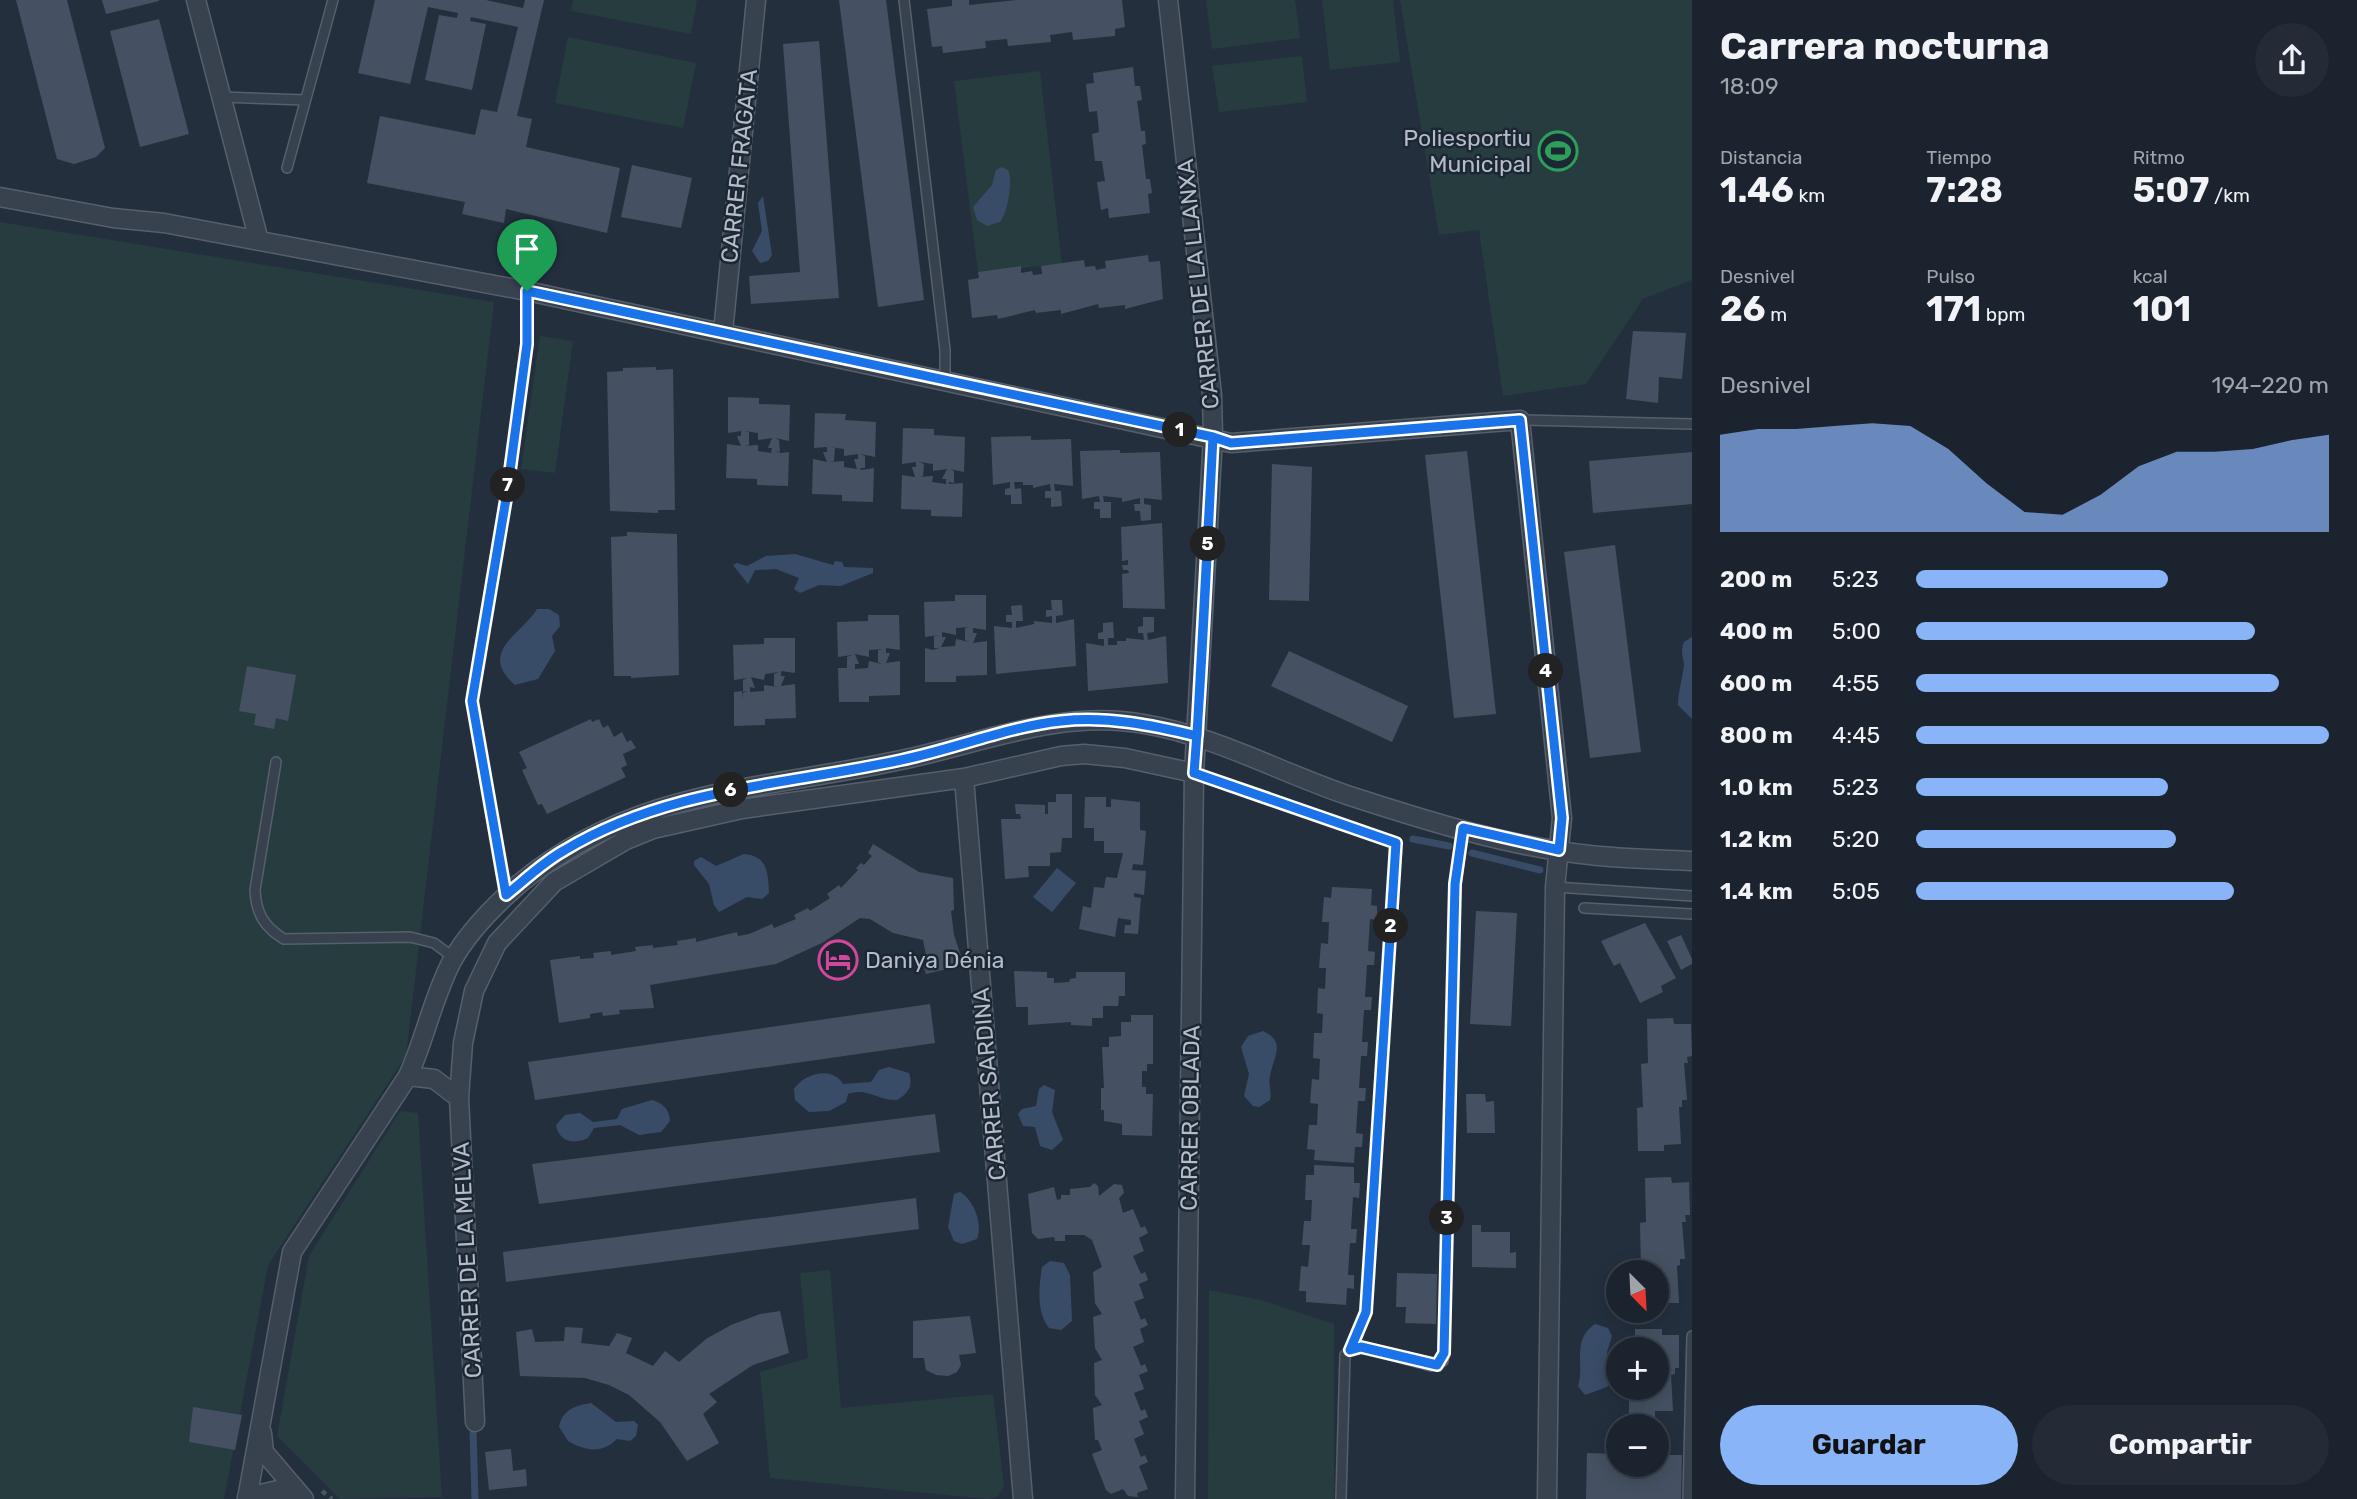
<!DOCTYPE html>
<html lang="es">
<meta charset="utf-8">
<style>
body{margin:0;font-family:Rubik,sans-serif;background:#242b36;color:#f1f3f6;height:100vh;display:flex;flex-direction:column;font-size:26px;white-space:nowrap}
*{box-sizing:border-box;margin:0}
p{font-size:23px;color:#a0a4aa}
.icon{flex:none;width:38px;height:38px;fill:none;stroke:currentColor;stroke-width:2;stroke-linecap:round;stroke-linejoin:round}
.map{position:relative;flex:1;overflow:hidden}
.details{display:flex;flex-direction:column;background:#1b232e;width:665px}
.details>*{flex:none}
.needle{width:46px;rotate:156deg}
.tools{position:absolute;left:1606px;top:1260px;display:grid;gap:14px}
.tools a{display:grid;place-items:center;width:63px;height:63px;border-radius:50%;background:#1b232e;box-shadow:0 4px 18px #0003,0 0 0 2px #39404a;font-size:35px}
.pin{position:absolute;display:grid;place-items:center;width:60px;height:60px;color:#fff;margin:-72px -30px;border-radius:50% 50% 50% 0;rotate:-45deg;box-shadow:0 0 7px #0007}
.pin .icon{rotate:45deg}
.km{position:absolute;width:35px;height:35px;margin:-18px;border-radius:50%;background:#222;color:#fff;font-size:19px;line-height:35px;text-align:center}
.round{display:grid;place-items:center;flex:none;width:74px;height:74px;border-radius:37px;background:#242b36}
.head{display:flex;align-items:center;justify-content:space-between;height:119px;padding:0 28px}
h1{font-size:38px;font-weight:700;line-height:52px}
.metrics{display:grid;grid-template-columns:repeat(3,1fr);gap:10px;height:119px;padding:7px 28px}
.metrics div{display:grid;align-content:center}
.metrics b{font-size:35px;font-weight:700}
.metrics small{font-size:19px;font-weight:400}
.metrics p{font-size:19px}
.chart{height:196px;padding:14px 28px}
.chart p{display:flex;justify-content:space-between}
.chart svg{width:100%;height:126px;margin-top:7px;fill:#8ab4f8;opacity:.7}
.action{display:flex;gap:14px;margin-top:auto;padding:14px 28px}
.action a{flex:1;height:80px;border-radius:42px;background:#8ab4f8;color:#111;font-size:28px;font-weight:700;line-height:80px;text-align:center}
.action a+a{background:#242b36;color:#f1f3f6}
ul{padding:0 28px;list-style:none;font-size:23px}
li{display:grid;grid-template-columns:112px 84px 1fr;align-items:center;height:52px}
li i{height:18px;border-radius:9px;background:#8ab4f8}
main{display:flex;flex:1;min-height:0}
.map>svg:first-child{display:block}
.green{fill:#263c3f}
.water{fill:#394c67}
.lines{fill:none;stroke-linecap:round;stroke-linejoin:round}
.stream{stroke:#394c67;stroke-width:7}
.building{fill:#455162;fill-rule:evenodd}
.service-casing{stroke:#565f6c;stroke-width:12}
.minor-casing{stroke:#565f6c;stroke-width:21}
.path{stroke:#44595c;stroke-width:4.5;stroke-dasharray:5 5;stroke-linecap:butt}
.service{stroke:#38414e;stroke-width:9}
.minor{stroke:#38414e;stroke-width:18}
.route-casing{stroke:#fff;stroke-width:14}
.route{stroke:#1a73e8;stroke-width:9}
.labels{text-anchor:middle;stroke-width:5;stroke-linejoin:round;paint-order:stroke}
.poi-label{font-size:23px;fill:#b4bcc9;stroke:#1d2633;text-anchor:end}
.street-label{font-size:23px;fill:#b4bcc9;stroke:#1d2633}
</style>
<main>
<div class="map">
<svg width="1692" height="1499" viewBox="0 0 1692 1499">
<rect width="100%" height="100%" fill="#242f3e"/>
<path class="green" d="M573 0H697L691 34 571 11Z
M1206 0H1295L1300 38 1212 49Z
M1322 0H1393L1400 62 1330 70Z
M1400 0H1692V280L1643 299 1586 384 1503 396 1479 230 1439 235Z
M568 37 696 63 683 128 555 103Z
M1302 56 1307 102 1219 112 1212 66Z
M1040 71 1062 264 978 272 954 81Z
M0 222 494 302 406 1056 268 1265 224 1499H0Z
M540 336 573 341 555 473 521 469Z
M400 1111 418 1113 442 1497 340 1499 277 1436 309 1256Z
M830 1270 841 1408 993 1394 1004 1486 998 1497 988 1499 770 1478 760 1372 808 1358 800 1273Z
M1209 1290 1261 1300 1334 1324V1499H1208Z"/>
<path class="water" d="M1002 167 1008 170C1013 181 1008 212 1000 222L987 226 977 220 973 207 992 185 996 170Z
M763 196 772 255 768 261 760 263 752 251 762 231 758 203Z
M795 554 833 565 835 561 842 562 844 567 873 568V573L841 586 819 585 800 593 794 589 799 578 776 569 755 570 748 584 733 565 737 563 747 566 766 556Z
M537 609H549L559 615 560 626 552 636 555 651 538 679 515 685C477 652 522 634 537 609Z
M1692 637V719L1678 705C1678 693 1684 671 1684 664 1683 655 1680 652 1684 642Z
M744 854C768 856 768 873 769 893L762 899 747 897 719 912 714 905 709 884 694 865V861L701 857 716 866Z
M1057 868 1076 883 1052 912 1033 897Z
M1263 1031C1287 1042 1273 1057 1270 1076 1268 1084 1272 1092 1270 1100L1259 1107 1253 1106 1244 1096 1249 1074 1241 1047 1248 1036Z
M889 1067 909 1073C913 1086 909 1093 897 1100 878 1101 868 1087 848 1094L846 1102 829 1111 809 1112 795 1100 794 1089C805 1073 832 1066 843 1084L871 1082 879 1070Z
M1044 1085 1055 1090 1052 1112 1063 1140 1052 1150 1040 1146 1035 1127 1023 1126 1018 1114 1022 1109 1036 1106 1039 1089Z
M652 1100C664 1104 669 1109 670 1121L661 1132 639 1135 620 1125 594 1128 588 1138C574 1145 559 1142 556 1125L565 1115 580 1113 593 1122 617 1119 622 1109Z
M960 1192C974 1200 983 1224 977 1239L962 1244 954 1241 948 1227 954 1194Z
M1050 1261 1064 1263 1070 1275 1072 1321 1061 1330 1049 1328C1036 1312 1039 1286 1042 1267Z
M1595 1324 1608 1328 1612 1336 1607 1352 1613 1379 1607 1387 1585 1395 1578 1386C1585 1365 1571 1340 1595 1324Z
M591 1403 616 1422 634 1421 638 1425 636 1436 630 1441 617 1439C602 1454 585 1451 568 1441L559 1427C562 1410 576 1405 591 1403Z"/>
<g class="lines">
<path class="stream" d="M1413 839 1449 846
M1472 853 1540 870
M473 1430 475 1499"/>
</g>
<path class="building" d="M16 0H67L105 148 96 157 74 164 57 159Z
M102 0H159V1L106 14Z
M375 0H486L523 8 525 0H544L517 116 532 119 526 147 620 168 607 233 506 209 504 223 462 214 465 202 367 183 380 116 475 135 481 109 497 112 518 27 471 17 470 21 486 24 472 90 425 80 439 15 457 18 458 13 428 7 410 84 358 73Z
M839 0H886L924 300 878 307Z
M952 0H969V5L1017 0H1122L1125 27 1115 29V36L1073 40 1072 32 1050 35 1051 42 1008 46 1007 39 985 41 986 48 943 53 942 46 932 47 927 9 952 6Z
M159 19 189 134 140 147 110 31Z
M819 41 839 298 751 304 749 276 800 272 783 44Z
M1133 67 1135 86H1140L1142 100 1137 101 1141 131H1145L1146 144 1142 145 1146 179H1150L1152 193 1148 194 1150 213 1109 218 1108 208 1101 210 1097 182 1105 181 1102 161H1095L1092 134 1099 132 1097 111 1089 112 1086 84 1094 83 1093 73Z
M632 165 692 178 681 228 621 217Z
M1148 255 1149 262 1160 261 1163 299 1125 309V305L1099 308 1098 304 1061 314V310L1036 313 1035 310 998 319 997 315 972 318 968 280 979 278 978 272 1021 266V273L1032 271 1033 275 1042 274 1041 266 1084 260 1085 267 1095 266 1096 270 1106 268 1105 261Z
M1633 331 1686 333 1682 379 1659 377 1658 403 1626 399Z
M656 367V370L673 369 675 510H658V513L610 511 607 372 623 371V368Z
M728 397 759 398V404L790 405 789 441 775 438 779 440 780 452 774 451 781 453 789 452 788 486 757 485V479L726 478 727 444 741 446 737 436H741V431L728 433ZM744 431 758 433V440L772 438 768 448H772L771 453 758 451V445L744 446 749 445V432Z
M815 413 846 414 845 420 876 422 875 457 861 454 865 456V468H860L861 470 874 468 873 502 842 501V495L812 494 813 459 827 462 823 452H827V447L814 448ZM830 447 844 449V456L858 454V459H854L857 469 844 467V461L830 462 834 461 835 448Z
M903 428 934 429V435L965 437 964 472 950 469 954 471V483L949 482V484L963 483 962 517 931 516V510L901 509 902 475 915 477 912 467H916V462L902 464ZM919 462 933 464V471L947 469 942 479H946V484L932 482 933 476 919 477 923 476 924 464Z
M1031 436V440L1071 439 1073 486 1054 484 1055 491H1061L1062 506 1051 507V498H1045V491H1051L1050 484 1033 488V485H1023V482H1014L1015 489 1021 488 1022 504H1011V495H1005V489L1010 488V482L993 485 991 437Z
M1120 450V453L1160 452 1162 500 1144 498V504L1151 505V520L1141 521 1140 511H1135L1134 504H1140V498L1122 502V498L1103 496 1104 502H1111V518H1100V509H1094V502H1100L1099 496 1082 499 1080 451Z
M1467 451 1496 714 1454 718 1425 455Z
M1692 452V504L1593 513 1589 461Z
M1272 464 1312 467 1309 601 1269 600Z
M1162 523 1165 609 1123 608 1122 574 1129 573 1128 570H1123L1122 565H1128V560L1122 561 1121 527Z
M627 532 677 534 679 675 631 678V676H614L611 537 627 536Z
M1615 545 1641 752 1590 758 1564 552Z
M955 595H986V630L973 628V633H977L973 643 987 641V675L956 676V682H925V648L933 650 939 648H934V636L939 635 925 637 924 602 955 601ZM970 627 965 628V640L969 642 956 639 955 646 941 647 946 637H942V632L956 635V628Z
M1051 600H1062L1063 615 1056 616V623L1074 619 1076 666 996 674 994 626 1012 628V622H1006V615H1012L1011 606 1022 605 1023 621H1016V628L1034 624V621L1052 623V616L1046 617V610H1052Z
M868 615H899L900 650 886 648V653H890L886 663 900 661V695L869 696V702H839L838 668H852H847V657L852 655 838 657 837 622 868 621ZM883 649 878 650V662L882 664 869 661 868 668 855 669V664H859L855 654 869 657V650Z
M1143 617H1154V632L1147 633 1148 640 1166 636 1168 683 1088 691 1086 643 1104 646V639H1098V633L1103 632V623L1113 622 1114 638H1108V645H1117V641H1126V638L1144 640 1143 633H1138V627L1143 626Z
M764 638H795V673L781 671V676H785L781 686 795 684 796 718 765 719V725L734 726V692L742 691 743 699V693L748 691 743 692V680L747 678 734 680 733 645 764 644ZM779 672 774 674V686L778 687 764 685V691L750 692V687L755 688 751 677 764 680 765 674Z
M1289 651 1408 706 1392 742 1271 686Z
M247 666 296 675 288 721 276 718 274 729 254 725 256 714 239 711Z
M591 719 592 722 599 719 603 728 608 725 614 737 622 732 627 742 631 740 636 748 623 754 627 765 621 768 626 777 547 814 542 804 538 805 522 770 527 768 519 752Z
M1056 794H1072V838H1062L1061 852 1050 853V866H1028L1029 877 1005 879 1001 819H1021L1020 814H1016L1015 804 1045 805V814H1048V802H1056Z
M1085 797H1106V807H1111V799L1140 802V830L1146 831 1143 865 1133 864 1132 870 1146 871 1144 895 1134 893V897L1141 898 1138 934 1124 933 1125 925H1131V920L1118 918 1115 937 1079 929 1083 906 1091 908 1094 887 1104 888 1106 877 1117 878 1123 853H1104V841H1094V828H1084Z
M873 844 919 872 953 878 954 910 951 911 954 935 964 965 926 974 922 961 927 960 923 940 893 933 870 919 860 918 822 943 776 964 650 985 654 1008 619 1010 620 1014 603 1016 602 1012 590 1014V1018L559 1023 550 960 580 956V959L594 958 593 953 611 951V955L636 951 635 947 653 945V948L678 945 677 941 696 938V942L737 932 738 936 749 934 772 924 774 928 796 919 794 915 808 908 810 911 830 898 827 894 839 885 841 888 858 870 856 868 861 863 864 865 872 856 868 853Z
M1332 887 1372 889 1371 905 1377 906V920L1370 919 1368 951 1375 952 1374 965H1367L1365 997H1372L1371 1010H1364L1362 1042H1368L1367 1056H1361L1359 1088H1366L1365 1101H1358L1356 1133 1363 1134 1362 1147H1355L1354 1163 1314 1160 1315 1150 1307 1149 1309 1125H1317L1318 1104 1310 1103 1312 1079 1319 1080 1320 1059 1313 1058 1314 1033H1322L1323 1014 1317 1013 1318 988 1325 989 1326 968H1319L1321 943 1328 944 1329 922H1322L1324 897 1331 898Z
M1476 911 1517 913 1511 1026 1470 1024Z
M1645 923 1676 978 1661 986 1663 992 1640 1003 1620 963 1614 966 1601 941Z
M1681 935 1692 959V964L1681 970 1667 941Z
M1014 971 1047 972V978H1054V983L1069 982 1070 979 1076 978V972H1125V996H1119L1118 1006H1103V1018H1092V1026L1071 1025V1022L1028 1025V1007H1016Z
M930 1004 935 1043 535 1100 528 1062Z
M1131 1015H1153V1064H1147V1071H1142V1087H1146V1094H1153L1152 1136 1122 1135V1124L1104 1121V1110H1101V1088H1104L1102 1047H1109V1037L1121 1036V1022H1131Z
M1673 1018 1674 1024H1691L1692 1056 1687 1057 1688 1063H1684L1687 1100H1682V1107H1679L1681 1144 1664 1145V1151H1638L1637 1108 1643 1107 1641 1064 1648 1063 1647 1019Z
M1466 1094H1485L1486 1102 1494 1101 1495 1133H1467Z
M935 1114 940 1152 539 1204 532 1164Z
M1314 1165 1354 1167V1183H1360L1359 1198 1353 1197 1351 1229H1357L1356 1243H1350L1348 1275H1354V1289L1347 1288 1346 1305 1306 1302V1291H1299L1301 1266 1308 1267 1310 1245H1302L1304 1221H1311L1312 1200H1305L1306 1175H1314Z
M1671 1177 1672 1183 1689 1182 1690 1215H1685L1686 1222H1682L1685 1259H1680V1265L1677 1266 1679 1303H1662V1309H1657V1272H1635V1266H1641L1640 1223 1646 1222 1645 1178Z
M1094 1183 1098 1186 1099 1196 1114 1184 1122 1185 1124 1193 1119 1198 1123 1213 1133 1209 1141 1228 1145 1226 1148 1233 1139 1238 1144 1251 1133 1256 1141 1274 1145 1272 1148 1280 1139 1284 1144 1298 1134 1302 1141 1320 1145 1318 1148 1325 1140 1329 1144 1342 1133 1347 1141 1366 1145 1364 1148 1371 1139 1375 1144 1389 1134 1393 1141 1411 1145 1409 1148 1417 1139 1421 1144 1434 1134 1439 1141 1457 1145 1455 1148 1462 1139 1466 1148 1489 1137 1493 1138 1497 1128 1496 1123 1489 1111 1494 1106 1490 1092 1454 1102 1450 1098 1440H1095L1093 1408 1102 1405 1095 1395 1094 1363 1102 1360 1095 1348 1093 1317 1102 1314 1095 1303 1093 1272 1102 1267 1092 1240 1084 1235H1065V1241H1055L1054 1237 1038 1239 1032 1233 1028 1194 1054 1187 1057 1200 1061 1199V1195H1070V1189L1090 1187Z
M916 1198 919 1229 506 1282 503 1252Z
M1472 1225H1481V1232H1510V1253L1516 1252V1268L1472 1267Z
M1397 1273 1437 1274 1436 1324 1405 1323 1406 1307H1396Z
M780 1311 789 1353 753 1365 709 1394 717 1402 703 1414 719 1443 687 1461 660 1422 629 1395 609 1385 585 1378 520 1376 516 1332 532 1329 535 1342 564 1341 565 1327 583 1328 581 1343 609 1346 617 1333 632 1338 626 1353 653 1366 665 1351 679 1362 706 1339 731 1325 760 1314Z
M970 1316 976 1353 959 1355 961 1365 957 1372 948 1376 936 1375 926 1370 924 1358H913V1321Z
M1635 1329H1662V1335H1679V1368H1675V1374L1671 1375 1673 1411H1655V1417H1629V1388H1657V1349H1635Z
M193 1407 242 1415 235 1450 189 1442Z
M511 1449 513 1471 526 1469 527 1486 489 1490 485 1452Z
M1587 1453 1619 1454V1465H1657V1455H1682L1681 1499H1586Z"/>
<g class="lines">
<g class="service-casing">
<path id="service" d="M904 0 945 350V380
M222 97 305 100
M287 168 333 0
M1520 420 1692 424
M276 762 255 890C256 913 264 927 284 939L410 937 434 943 454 958
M1194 773 1396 843 1366 1313 1350 1350
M1555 887 1692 896
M1584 908 1692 914
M1341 1499 1345 1355 1350 1350 1361 1347 1431 1366 1443 1361 1444 1353 1455 884 1463 830
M1688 1499 1692 1336"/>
</g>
<g class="minor-casing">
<path id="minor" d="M196 0 259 241
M1168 0 1212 395 1213 437 1194 773 1185 1499
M0 197 113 218 164 223 527 291 1231 443 1520 420 1562 818 1555 887 1547 1499
M723 332 756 0
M964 778 1023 1499
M408 1076C425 1039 433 997 452 961 468 932 495 905 519 884 635 788 762 790 901 760 983 743 1059 709 1144 724 1216 736 1281 773 1350 796 1427 821 1510 847 1590 855 1624 859 1658 859 1692 861
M475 1422 459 1098 463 1043 474 991 497 943 554 882 626 840 653 829 742 809 964 778 1061 756 1084 754 1125 758 1194 773
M262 1433 264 1452 304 1499
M247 1497 278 1490 301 1499
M247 1499 292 1252 408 1076 434 1079 459 1098"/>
</g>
<path class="path" d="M503 875 472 700 507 493 527 344V309
M322 1491 332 1499"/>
<use href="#service" class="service"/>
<use href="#minor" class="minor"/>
</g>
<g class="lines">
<g class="route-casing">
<path id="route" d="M527 291 1213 437C1207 549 1203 662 1194 773L1396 843 1366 1312 1350 1350 1361 1347 1437 1365 1444 1353 1455 884 1463 828 1559 850 1562 818 1520 420 1231 443 1213 437 1197 736C1152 725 1108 716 1061 721 1006 727 955 749 901 760 787 785 667 788 565 850 543 862 526 879 506 895L472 701 507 493 527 344V291"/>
</g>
<use href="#route" class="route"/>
</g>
<defs>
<g id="stadium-ring" transform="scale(2.0125)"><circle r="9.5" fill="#1d2633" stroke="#2e9e5b" stroke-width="1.5"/><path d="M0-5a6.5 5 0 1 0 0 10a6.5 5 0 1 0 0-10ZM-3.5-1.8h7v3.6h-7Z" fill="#2e9e5b"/></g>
<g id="hotel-ring" transform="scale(2.0125)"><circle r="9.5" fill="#1d2633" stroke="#d1479c" stroke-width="1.5"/><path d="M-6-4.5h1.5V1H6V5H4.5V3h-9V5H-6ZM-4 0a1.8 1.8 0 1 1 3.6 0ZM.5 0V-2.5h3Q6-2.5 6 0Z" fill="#d1479c"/></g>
</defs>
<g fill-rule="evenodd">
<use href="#stadium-ring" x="1558" y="151"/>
<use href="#hotel-ring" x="838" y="960"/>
</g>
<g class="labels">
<g class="poi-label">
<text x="1531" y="146">Poliesportiu<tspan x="1531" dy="26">Municipal</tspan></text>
<text x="865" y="968" text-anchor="start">Daniya Dénia</text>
</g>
<g class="street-label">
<text transform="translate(739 166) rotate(-84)" y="8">CARRER FRAGATA</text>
<text transform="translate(1198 284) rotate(-96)" y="8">CARRER DE LA LLANXA</text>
<text transform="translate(989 1084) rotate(-95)" y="8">CARRER SARDINA</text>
<text transform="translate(1190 1118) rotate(-89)" y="8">CARRER OBLADA</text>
<text transform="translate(467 1260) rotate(-93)" y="8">CARRER DE LA MELVA</text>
</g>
</g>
</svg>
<div class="tools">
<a><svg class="needle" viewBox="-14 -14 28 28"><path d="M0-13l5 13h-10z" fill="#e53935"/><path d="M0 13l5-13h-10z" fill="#a0a4aa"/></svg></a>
<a>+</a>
<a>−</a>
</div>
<div class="pin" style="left:527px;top:291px;background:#1e9e55"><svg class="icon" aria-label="arrive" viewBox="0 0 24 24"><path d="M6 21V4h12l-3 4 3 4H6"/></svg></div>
<b class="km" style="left:1180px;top:430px">1</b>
<b class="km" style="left:1391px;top:926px">2</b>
<b class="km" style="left:1447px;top:1218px">3</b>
<b class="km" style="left:1546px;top:671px">4</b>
<b class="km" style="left:1208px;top:544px">5</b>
<b class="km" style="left:731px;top:790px">6</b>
<b class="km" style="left:508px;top:485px">7</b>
</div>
<section class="details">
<div class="head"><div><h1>Carrera nocturna</h1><p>18:09</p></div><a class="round"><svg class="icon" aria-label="share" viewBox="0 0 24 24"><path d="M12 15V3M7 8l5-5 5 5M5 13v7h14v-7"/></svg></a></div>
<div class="metrics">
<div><p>Distancia</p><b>1.46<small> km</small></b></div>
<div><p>Tiempo</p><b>7:28</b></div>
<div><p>Ritmo</p><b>5:07<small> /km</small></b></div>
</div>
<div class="metrics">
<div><p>Desnivel</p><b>26<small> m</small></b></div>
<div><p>Pulso</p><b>171<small> bpm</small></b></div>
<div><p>kcal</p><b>101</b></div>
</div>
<div class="chart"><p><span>Desnivel</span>194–220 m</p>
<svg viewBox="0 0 160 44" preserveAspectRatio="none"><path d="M0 44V10L10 8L20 8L30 7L40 6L50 7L60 15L70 27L80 37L90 38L100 31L110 21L120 16L130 16L140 15L150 12L160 10V44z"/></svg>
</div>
<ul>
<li><b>200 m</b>5:23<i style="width:61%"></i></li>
<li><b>400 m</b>5:00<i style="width:82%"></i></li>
<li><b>600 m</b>4:55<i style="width:88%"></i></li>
<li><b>800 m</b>4:45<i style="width:100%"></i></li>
<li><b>1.0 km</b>5:23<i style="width:61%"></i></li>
<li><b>1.2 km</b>5:20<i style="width:63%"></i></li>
<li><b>1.4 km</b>5:05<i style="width:77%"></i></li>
</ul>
<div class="action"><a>Guardar</a><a>Compartir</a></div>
</section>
</main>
